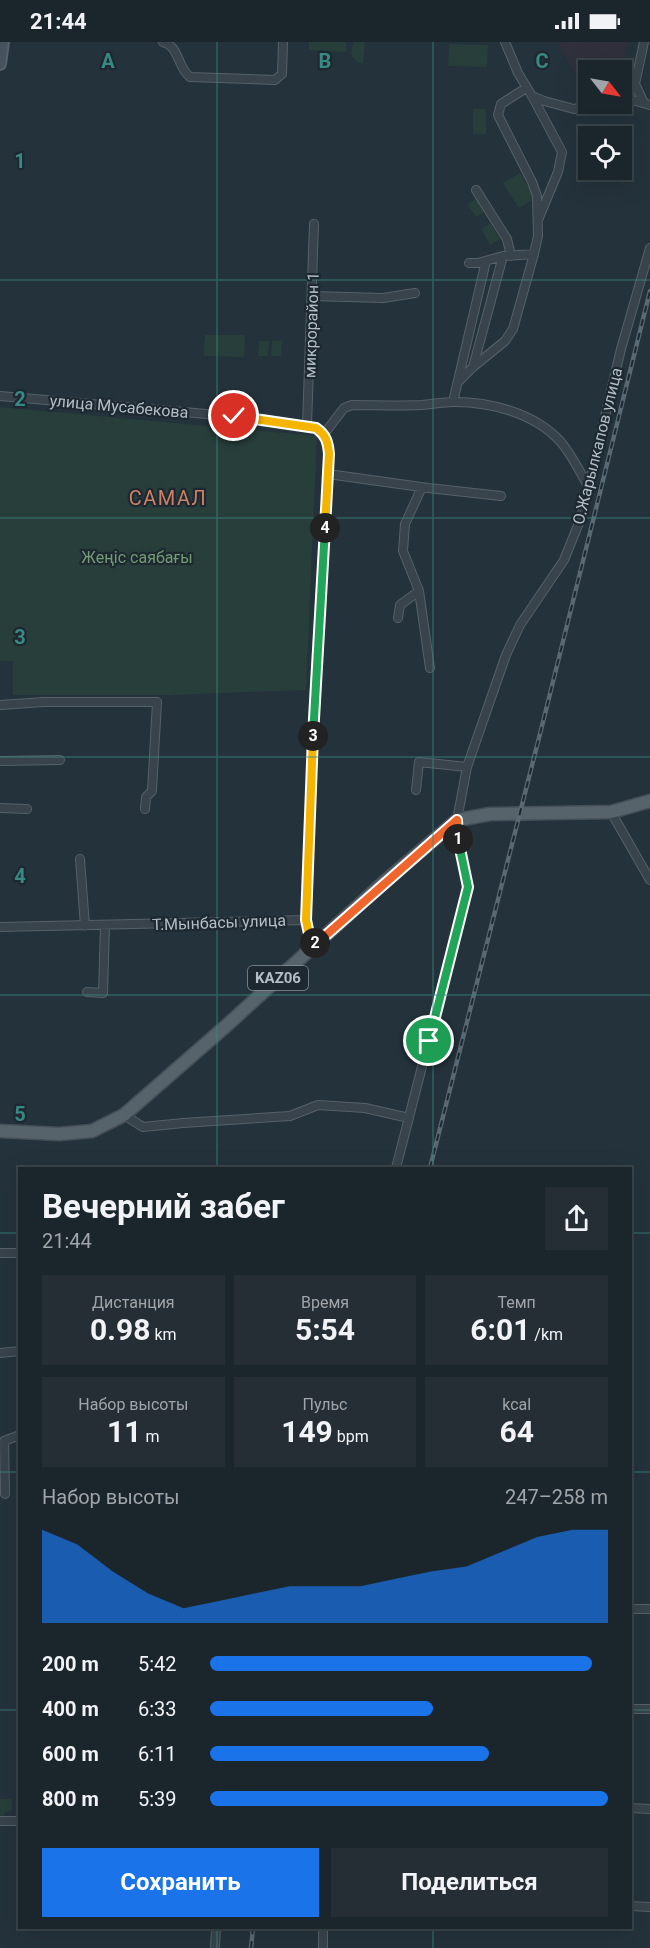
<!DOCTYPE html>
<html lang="ru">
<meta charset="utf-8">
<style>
body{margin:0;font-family:Roboto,sans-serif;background:#242e34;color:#f1f3f6;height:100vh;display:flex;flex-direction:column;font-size:22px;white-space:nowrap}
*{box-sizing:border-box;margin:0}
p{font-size:20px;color:#a0a5a9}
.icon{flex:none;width:33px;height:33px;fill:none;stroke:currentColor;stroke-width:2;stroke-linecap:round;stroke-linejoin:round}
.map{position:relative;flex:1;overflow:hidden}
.sheet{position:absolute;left:18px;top:1125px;width:614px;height:762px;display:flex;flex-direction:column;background:#1b262c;border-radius:0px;box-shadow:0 6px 24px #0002,0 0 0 2px #394348}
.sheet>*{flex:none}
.needle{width:39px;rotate:121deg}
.tools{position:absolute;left:578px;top:18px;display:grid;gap:12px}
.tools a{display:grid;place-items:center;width:54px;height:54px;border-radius:0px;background:#1b262c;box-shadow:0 6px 24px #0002,0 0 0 2px #394348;font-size:30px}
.pin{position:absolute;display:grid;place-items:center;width:51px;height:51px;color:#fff;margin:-26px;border:3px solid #fff;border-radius:50%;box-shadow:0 2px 6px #0007}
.km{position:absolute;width:30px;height:30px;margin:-15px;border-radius:50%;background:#222;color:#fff;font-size:16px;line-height:30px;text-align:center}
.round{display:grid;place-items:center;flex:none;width:63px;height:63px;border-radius:0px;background:#242e34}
.headline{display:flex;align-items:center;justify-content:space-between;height:102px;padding:0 24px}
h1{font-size:33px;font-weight:700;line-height:45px}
.figures{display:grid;grid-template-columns:repeat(3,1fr);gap:9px;height:102px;padding:6px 24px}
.figures div{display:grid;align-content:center;border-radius:0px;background:#242e34;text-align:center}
.figures b{font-size:30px;font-weight:700}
.figures small{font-size:16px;font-weight:400}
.figures p{font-size:16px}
.chart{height:168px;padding:12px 24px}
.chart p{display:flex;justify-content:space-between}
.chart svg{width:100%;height:108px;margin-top:6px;fill:#1a73e8;opacity:.7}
.button{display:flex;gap:12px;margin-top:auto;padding:12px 24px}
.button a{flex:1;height:69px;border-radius:0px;background:#1a73e8;color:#fff;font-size:24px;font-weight:700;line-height:69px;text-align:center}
.button a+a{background:#242e34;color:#f1f3f6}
ul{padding:0 24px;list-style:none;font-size:20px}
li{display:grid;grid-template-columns:96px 72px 1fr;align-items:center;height:45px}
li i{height:15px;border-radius:8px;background:#1a73e8}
.status{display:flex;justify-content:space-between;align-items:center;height:42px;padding:0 30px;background:#1b262c;direction:ltr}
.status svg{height:16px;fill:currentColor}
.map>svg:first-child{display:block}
.medical{fill:#2f303c}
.green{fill:#273e3b}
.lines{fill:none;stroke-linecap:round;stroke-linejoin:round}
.street-casing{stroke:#566169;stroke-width:10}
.secondary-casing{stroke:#566169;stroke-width:14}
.primary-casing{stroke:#444f57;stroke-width:15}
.street{stroke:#38434b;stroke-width:8}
.secondary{stroke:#46535e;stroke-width:10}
.primary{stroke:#56636b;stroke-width:12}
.rail-casing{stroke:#5a6872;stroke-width:4.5}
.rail{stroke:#1d2830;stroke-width:2;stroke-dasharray:7;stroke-linecap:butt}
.split-1-casing{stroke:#fff;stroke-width:12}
.split-2-casing{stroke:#fff;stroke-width:12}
.split-3-casing{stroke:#fff;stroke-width:12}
.split-4-casing{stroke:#fff;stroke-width:12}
.split-5-casing{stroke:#fff;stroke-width:12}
.split-1{stroke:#22a559;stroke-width:8}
.split-2{stroke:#f0652b;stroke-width:8}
.split-3{stroke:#f5b400;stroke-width:8}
.split-4{stroke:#22a559;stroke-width:8}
.split-5{stroke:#f5b400;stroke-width:8}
.grid{fill:none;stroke:#388884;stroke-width:1.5;stroke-opacity:0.55}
.labels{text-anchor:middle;stroke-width:4.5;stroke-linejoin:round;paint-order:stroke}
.shield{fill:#1d2830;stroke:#869199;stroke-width:1.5}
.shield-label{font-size:15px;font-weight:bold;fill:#b3bec6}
.street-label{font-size:16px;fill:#b3bec6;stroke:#1d2830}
.park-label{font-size:16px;fill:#729b74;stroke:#1d2830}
.quarter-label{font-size:20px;letter-spacing:1.5px;fill:#ce8066;stroke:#1d2830}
.grid-label{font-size:20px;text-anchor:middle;font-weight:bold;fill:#388884;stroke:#1d2830;stroke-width:4.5;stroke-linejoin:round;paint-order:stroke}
</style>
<div class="status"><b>21:44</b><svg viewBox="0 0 49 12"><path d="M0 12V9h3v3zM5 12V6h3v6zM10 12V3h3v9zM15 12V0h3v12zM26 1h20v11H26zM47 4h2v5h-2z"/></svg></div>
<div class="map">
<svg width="650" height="1906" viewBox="0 0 650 1906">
<rect width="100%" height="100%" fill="#24323b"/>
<path class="medical" d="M558 0H628L620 28H588V34L575 33Z"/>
<path class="green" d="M309 0H346V10L309 8Z
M354 0H365L363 22C352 19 348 10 354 0Z
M449 2 488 3 487 25 448 24Z
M473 67H486V92H473Z
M520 131 535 156 519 166 503 141Z
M477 156 486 169 476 175 467 162Z
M490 181 500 197 490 203 481 187Z
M205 293H245L244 315 204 314Z
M259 299H269L268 314H258Z
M272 299H282L281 314H271Z
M0 365 317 394 306 648 172 653H13V619H0Z
M0 1757H12V1769L5 1770 4 1774H0Z"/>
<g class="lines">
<g class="street-casing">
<path id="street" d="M163 0C180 5 177 25 190 35L275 38 282 32 283 0
M505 0 518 31 532 54 562 110 558 130 538 178
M644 0 635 42 644 61
M532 54 544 59 574 67 591 62
M621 55 650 63
M476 148 507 197 511 214
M469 221H478L503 214 534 212 538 194 537 154 532 140 498 73 501 62 526 46
M312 254 383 256 415 251
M473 325 505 299 513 287 534 212
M459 339 473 325 503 214
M0 354 252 376 316 386C326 393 328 400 329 412L315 644 306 878
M453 360 486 219
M307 384 314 182
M324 392 344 366 352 363C376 363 399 364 422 363 433 362 443 360 454 360 491 360 534 371 560 399 572 413 580 430 589 446
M328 432 428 446 501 454
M422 445 405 482 403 509 419 549 430 626
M398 576 400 563 419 549
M0 663 44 660H157L152 749 146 755 145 767
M0 719 60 718
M416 748 419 720 467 725
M0 766 27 767
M611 770 650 838
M80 817 85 884
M0 885 306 878 309 892 316 902
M87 950 103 951 105 883
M124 1073 143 1085 183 1081 290 1074 318 1063 365 1066 409 1076
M396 1126 468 845 458 801 457 778 467 725 506 613 520 583 564 518 581 476 621 307 650 206
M0 1211H20
M0 1311 20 1309
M5 1452 4 1399 20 1393
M630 1567H650
M630 1667H650
M630 1766 650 1767
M0 1779H20
M630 1864 650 1865
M323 1886V1906
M215 1906 216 1886"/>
</g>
<g class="secondary-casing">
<path id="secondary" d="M0 22 3 0"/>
</g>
<g class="primary-casing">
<path id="primary" d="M0 1089 59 1092 92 1089 124 1073 226 984 383 841 457 778 490 772 611 770 650 759"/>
</g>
<use href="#street" class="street"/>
<use href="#secondary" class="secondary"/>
<use href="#primary" class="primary"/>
<g class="rail-casing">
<path id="rail" d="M430 1126 543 680 650 249
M251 1906 253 1886"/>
</g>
<use href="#rail" class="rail"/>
</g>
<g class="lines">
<g class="split-1-casing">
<path id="split-1" d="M429 999 468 845 458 797"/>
</g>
<g class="split-2-casing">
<path id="split-2" d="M315 901 316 902 457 778 458 797"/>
</g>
<g class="split-3-casing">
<path id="split-3" d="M313 694 306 878 309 892 315 901"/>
</g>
<g class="split-4-casing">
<path id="split-4" d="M313 694 325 486"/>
</g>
<g class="split-5-casing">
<path id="split-5" d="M234 374 316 386C326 393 328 400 329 412L325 486"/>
</g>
<use href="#split-1" class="split-1"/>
<use href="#split-2" class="split-2"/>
<use href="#split-3" class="split-3"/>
<use href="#split-4" class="split-4"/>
<use href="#split-5" class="split-5"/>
</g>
<path class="grid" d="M217 0V1126M433 0V1126M0 238H650M0 476H650M0 715H650M0 953H650M0 1191H20M630 1191H650M0 1430H20M630 1430H650M0 1668H20M630 1668H650M217 1886V1906M433 1886V1906"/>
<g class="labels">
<rect class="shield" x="248" y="924" width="60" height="24" rx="4.5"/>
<g class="shield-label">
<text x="278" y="941">KАZ06</text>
</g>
<g class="street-label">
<text transform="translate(311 283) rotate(-88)" y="6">микрорайон 1</text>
<text transform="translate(119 364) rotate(5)" y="6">улица Мусабекова</text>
<text transform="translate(597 404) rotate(-76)" y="6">О.Жарылкапов улица</text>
<text transform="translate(219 880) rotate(-2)" y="6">Т.Мынбасы улица</text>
</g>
<g class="park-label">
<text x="137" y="521">Жеңіс саябағы</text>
</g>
<g class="quarter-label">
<text x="168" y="463">САМАЛ</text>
</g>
</g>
<g class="grid-label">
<text x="108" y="26">A</text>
<text x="325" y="26">B</text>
<text x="542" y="26">C</text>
<text x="20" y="126">1</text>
<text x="20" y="364">2</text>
<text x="20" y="602">3</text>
<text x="20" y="841">4</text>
<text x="20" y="1079">5</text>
</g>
</svg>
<div class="tools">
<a><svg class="needle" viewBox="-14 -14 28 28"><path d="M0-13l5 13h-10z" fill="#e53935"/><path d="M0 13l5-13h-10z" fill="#a0a5a9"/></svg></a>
<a><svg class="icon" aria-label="locate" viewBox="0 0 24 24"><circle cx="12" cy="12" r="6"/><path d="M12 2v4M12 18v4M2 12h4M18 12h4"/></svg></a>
</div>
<div class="pin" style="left:429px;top:999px;background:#1e9e55"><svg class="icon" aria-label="arrive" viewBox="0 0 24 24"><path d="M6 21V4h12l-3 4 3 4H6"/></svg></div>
<div class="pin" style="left:234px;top:374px;background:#d93025"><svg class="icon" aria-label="check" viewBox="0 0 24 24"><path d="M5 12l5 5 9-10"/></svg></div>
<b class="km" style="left:458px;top:797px">1</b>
<b class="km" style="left:315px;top:901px">2</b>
<b class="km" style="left:313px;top:694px">3</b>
<b class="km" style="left:325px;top:486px">4</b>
<section class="sheet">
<div class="headline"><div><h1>Вечерний забег</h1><p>21:44</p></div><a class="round"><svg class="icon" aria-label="share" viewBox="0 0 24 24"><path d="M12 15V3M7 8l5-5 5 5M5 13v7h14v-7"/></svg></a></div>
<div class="figures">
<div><p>Дистанция</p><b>0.98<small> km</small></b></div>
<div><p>Время</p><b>5:54</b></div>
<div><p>Темп</p><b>6:01<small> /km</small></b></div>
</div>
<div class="figures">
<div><p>Набор высоты</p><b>11<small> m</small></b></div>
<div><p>Пульс</p><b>149<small> bpm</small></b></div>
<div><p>kcal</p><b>64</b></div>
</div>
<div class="chart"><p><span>Набор высоты</span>247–258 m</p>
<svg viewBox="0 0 160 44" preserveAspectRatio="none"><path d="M0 44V6L10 12L20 23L30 32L40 38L50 35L60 32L70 29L80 29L90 29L100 26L110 23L120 21L130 15L140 9L150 6L160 6V44z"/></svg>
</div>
<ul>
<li><b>200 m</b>5:42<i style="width:96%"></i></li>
<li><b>400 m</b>6:33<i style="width:56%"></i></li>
<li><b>600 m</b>6:11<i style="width:70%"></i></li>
<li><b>800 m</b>5:39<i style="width:100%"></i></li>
</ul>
<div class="button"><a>Сохранить</a><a>Поделиться</a></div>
</section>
</div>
